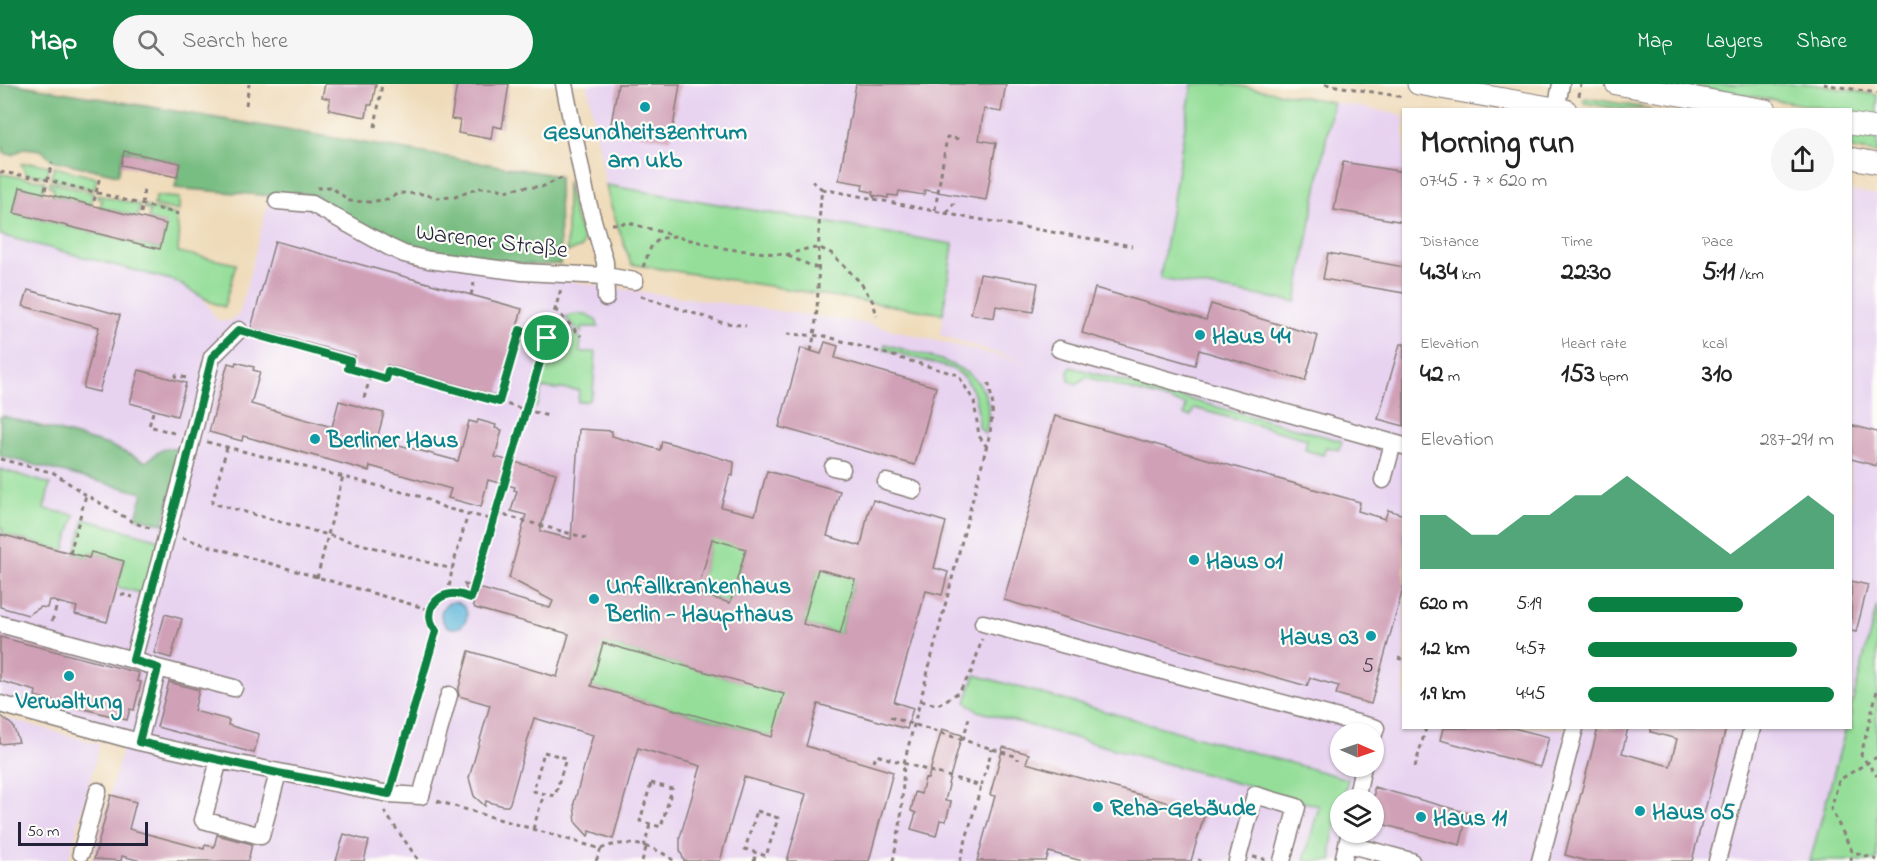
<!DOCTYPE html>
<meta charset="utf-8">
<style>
body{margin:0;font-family:"Indie Flower",sans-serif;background:#f6f6f6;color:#222;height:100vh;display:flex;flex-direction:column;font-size:22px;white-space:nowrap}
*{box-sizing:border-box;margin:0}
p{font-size:20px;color:#767676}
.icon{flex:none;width:33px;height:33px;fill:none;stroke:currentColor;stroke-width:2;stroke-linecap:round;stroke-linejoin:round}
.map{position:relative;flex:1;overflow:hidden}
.side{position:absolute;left:1402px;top:24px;width:450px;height:621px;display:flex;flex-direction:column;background:#fff;border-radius:0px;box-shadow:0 2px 4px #0004}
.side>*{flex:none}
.needle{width:39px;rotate:92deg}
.fabs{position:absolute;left:1330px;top:639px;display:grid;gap:12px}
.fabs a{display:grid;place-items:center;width:54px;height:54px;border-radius:50%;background:#fff;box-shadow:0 2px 4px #0004;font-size:30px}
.scale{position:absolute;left:18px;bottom:15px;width:130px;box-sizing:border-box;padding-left:6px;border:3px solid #22223b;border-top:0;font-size:16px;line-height:21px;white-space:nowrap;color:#22223b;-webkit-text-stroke:4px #fdfcf7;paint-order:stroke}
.pin{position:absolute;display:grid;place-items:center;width:51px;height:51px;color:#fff;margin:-26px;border:3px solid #fff;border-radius:50%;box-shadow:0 2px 6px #0007}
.round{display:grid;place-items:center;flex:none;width:63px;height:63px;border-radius:32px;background:#f6f6f6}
.summary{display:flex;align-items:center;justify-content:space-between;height:102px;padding:0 18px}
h1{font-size:33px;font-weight:800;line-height:45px}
.figures{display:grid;grid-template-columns:repeat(3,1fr);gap:9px;height:102px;padding:6px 18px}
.figures div{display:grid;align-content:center}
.figures b{font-size:26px;font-weight:800}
.figures small{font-size:16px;font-weight:400}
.figures p{font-size:16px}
.chart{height:168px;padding:12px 18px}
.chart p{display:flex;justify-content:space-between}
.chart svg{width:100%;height:108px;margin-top:6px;fill:#0b8043;opacity:.7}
ul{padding:0 18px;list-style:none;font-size:20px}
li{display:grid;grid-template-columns:96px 72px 1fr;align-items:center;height:45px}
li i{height:15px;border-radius:8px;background:#0b8043}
header{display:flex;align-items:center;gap:36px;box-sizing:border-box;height:84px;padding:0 30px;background:#0b8043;color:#fff}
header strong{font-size:28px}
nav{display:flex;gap:33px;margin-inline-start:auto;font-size:21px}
.search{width:420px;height:54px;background:#f6f6f6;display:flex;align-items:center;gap:15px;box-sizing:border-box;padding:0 21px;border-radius:33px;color:#767676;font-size:22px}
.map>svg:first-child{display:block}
.built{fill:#e7d2f0;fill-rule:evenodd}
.green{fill:#95de99;stroke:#5c806a;stroke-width:1.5}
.forest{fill:#78bd81;stroke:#4d705e;stroke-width:1.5}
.water{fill:#5bb5d9;stroke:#3e6c8a;stroke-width:1.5}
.building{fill:#d0a0b6;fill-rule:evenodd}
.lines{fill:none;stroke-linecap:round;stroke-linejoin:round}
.minor-casing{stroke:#887e7a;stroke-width:19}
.major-casing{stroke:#887e7a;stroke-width:23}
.path{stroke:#887e7a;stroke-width:3;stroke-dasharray:4.5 4.5;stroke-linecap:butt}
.minor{stroke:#fff;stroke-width:16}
.major{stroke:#fff;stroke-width:21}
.route-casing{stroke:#fff;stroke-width:12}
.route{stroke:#0b8043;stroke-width:8}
.culture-dot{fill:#0f9aa8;stroke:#fdfcf7;stroke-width:2}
.labels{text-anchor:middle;stroke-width:4.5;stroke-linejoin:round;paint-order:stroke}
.number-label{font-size:21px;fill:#4e425a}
.culture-label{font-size:24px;font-weight:bold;fill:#0d838f;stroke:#fdfcf7;text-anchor:start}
.street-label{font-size:24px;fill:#22223b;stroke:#fdfcf7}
</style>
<header>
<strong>Map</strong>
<div class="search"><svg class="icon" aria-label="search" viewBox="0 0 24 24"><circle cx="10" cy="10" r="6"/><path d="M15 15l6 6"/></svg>Search here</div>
<nav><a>Map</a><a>Layers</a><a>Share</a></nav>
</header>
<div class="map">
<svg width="1877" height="777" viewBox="0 0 1877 777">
<rect width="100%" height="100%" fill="#fdfcf7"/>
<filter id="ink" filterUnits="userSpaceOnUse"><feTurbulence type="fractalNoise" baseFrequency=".0167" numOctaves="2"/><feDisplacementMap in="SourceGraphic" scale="12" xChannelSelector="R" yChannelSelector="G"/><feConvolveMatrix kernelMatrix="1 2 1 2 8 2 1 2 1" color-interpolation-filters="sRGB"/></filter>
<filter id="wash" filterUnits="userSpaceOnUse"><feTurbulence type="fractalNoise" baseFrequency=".008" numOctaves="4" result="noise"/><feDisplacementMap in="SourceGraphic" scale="24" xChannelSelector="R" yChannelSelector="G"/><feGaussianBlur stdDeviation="1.35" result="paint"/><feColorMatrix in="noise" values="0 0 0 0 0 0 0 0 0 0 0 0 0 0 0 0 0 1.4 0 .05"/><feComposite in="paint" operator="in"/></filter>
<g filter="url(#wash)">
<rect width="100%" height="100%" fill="#efdbba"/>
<path class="built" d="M587 0H1192L1160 195 1296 217 1333 18 1404 31V644H1846L1810 777H92L126 650 0 615V151L175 197 202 213 218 237H228L239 231 270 111 284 113 294 108 317 112 537 193 864 239 1028 279 940 251 953 160 606 101ZM1341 650H1374V682H1341ZM1341 716H1374V748H1341Z
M1851 107 1877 111V521L1851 624Z
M0 632 100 660 68 777H0Z"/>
<path class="green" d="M1192 0H1228L1333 18 1296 218 1160 195Z
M1679 0H1812L1877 11V34L1851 29V26L1829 25Z
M1586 14 1653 25H1623L1585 19 1583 16Z
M1851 50 1877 55V69L1851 65Z
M33 79 49 82 47 93 26 90 21 80Z
M54 83 97 94 94 106 51 95Z
M0 90 45 97 42 109 20 103 14 129 159 165 166 140 148 135 150 126 144 125V122L176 131 179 153 178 168 236 180 224 223 211 218 175 197 0 151Z
M567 97 575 134 584 156 582 163 567 168Z
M50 98 93 109 91 121 52 111 54 104 49 102Z
M606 101 953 160 943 230 631 180 610 119Z
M97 111 140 121 138 133 100 123 102 116 97 114Z
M156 112 179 114V127L154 121Z
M575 230C586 231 597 230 598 243H582L581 249 565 233Z
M561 235 581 255 580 268H596L593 308 588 317 578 318 579 306 542 304 537 322 532 325C532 312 552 244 561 235Z
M885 260C933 275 1005 281 985 350L979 343C978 321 975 296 953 285L884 265Z
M1071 283 1342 357 1339 366 1326 363 1323 371 1305 366 1307 355 1194 324 1191 332 1184 331 1186 321 1086 293 1077 300 1069 297 1068 288Z
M0 385 50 400 44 425 75 431 64 467 2 450 3 445 0 444Z
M84 435 160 456 145 510 117 503 124 477 91 468 89 474 75 470Z
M714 447C726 460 731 462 748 457L730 519 697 509Z
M820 477 830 489 839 491 842 483 857 487 839 553 836 549 803 540Z
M1877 521V777H1810L1846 644H1851V624Z
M599 558 789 611 776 654 587 601C593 588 604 572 599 558Z
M975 591 1348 695 1343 715 1341 716 1331 762 1332 777H1304L1319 722 978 627 966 618Z"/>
<path class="forest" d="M0 0H15L559 92 560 180 539 181 427 171 389 159 321 119 317 112 294 108 284 113 175 104 180 79 124 67 118 91 52 76 41 66 25 64 12 71 3 69 4 64 0 63Z
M3 332 109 361 146 378C161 365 164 362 183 366L163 440 136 433 143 409 0 372V333Z"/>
<path class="water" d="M441 531a13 13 0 1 1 26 0a13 13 0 1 1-26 0Z"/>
<g id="blocks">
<path class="building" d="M325 0H376L372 21H368L366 33 329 26 330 15 322 13Z
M457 0H509L502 44 493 42 491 55 458 49 460 36 451 35Z
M618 0H680L671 56 610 46Z
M856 0H1006L1001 28 984 25 979 56 996 59 986 116 925 106 924 111 899 107 898 112 888 111V114L872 111 873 108 862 106 863 100 839 96Z
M124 67 180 79 177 93 121 81Z
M1343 78 1404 88V138L1334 126Z
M20 103 166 140 160 165 14 129Z
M275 157 522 225 498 312 387 281 384 290 352 281 355 272 251 244Z
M1328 169 1404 183V209L1323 195Z
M980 190 1038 199 1033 228 996 222 994 234 971 230Z
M1095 204 1206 236 1211 220 1318 252 1305 297 1199 266 1195 281 1082 249Z
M28 206 120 231 99 308 83 304 99 243 23 222Z
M825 258 838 262 835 274 936 303 915 381 779 343 801 264 821 270Z
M1400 260H1404V342L1378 335Z
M236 278 254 283 253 286 260 288 251 320 332 343 339 317 368 325 384 329 377 355 458 377 469 337 477 339 478 336 496 341 495 344 502 346 495 373 556 389 540 447 571 455 579 345 612 347V352L660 366 662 357 734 378 733 392 730 391 721 423 755 431 767 387 840 407 827 452 861 462 868 429 873 416 946 438 934 484 948 488 942 511 926 507 894 618 913 624 907 645 818 620 806 662 893 688 869 777H787L806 710 744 693 720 777H684L680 766V753L701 682 638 664 613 755 590 747 588 752 576 739 574 719 593 651 534 634 510 719 508 722H503L486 717 485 722 474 712 469 694 490 621 459 612 458 607 469 567 557 593 569 550 475 524 464 500 550 524 553 517 509 494 526 431 511 427 517 407 514 406 515 403 488 396 481 423 448 414 451 405 370 382 369 387 243 352 242 357 209 348 228 279 235 281ZM712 455 746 465 730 519 697 509ZM818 485 855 495 840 550 803 540ZM603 559 784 610 772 653 591 602Z
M139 286 186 299 177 332 130 319Z
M1055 332 1360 418 1358 427 1385 435 1388 426 1404 431V501L1371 620 1336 610 1339 602 1310 594 1307 602 1004 516Z
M1851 341 1877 348V382L1851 375Z
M0 450 89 474 91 468 124 477 107 538 75 530 77 523 49 516 47 524 41 523 28 531 0 523Z
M1851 497 1868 501 1856 548 1851 547Z
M165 530 182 535 171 574 154 569Z
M0 553 139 589 137 597 141 598 134 626 130 625 127 636 35 612 36 607 0 597Z
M169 598 199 606 194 627 229 636 228 641 259 650 254 669 157 643Z
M0 631 13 642 19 658 0 660Z
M1443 644H1513L1549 653 1540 683 1440 656Z
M1598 644H1628L1622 669 1670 682 1677 655 1651 648V644H1726L1692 777H1587L1565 771Z
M942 645 962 651 948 700 949 701 945 717 951 718 948 729 946 737 940 736 936 752 911 745 916 729 911 727 915 708 921 710 925 694 928 695Z
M1003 663 1029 670 1026 679 1205 729 1191 777H1082L1049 768 1046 777H977L995 712 990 711Z
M1374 703 1468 729 1460 761 1374 738Z
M111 711 136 718 129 745 204 765 205 761 214 763 217 751 252 760 248 777H141L122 772 121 777 94 775Z
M344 750 369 757 364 777H336Z"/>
</g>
</g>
<g filter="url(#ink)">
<use href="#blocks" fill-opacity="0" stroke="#887e7a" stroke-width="1.5"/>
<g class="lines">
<g class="minor-casing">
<path id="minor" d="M564 0 587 115 605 178 606 214
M1556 26 1561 0
M277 117 312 120 389 163 404 170 429 176 522 188 606 192 635 197
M1059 265 1404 362
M833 383 842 385
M1383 396 1393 359
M886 398 914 406
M983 539 1376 644 1374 650
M0 540 133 576
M158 584 234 604
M0 620 139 658 219 676 389 710 421 712 449 611
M139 658 158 584 133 576 185 383 212 273 239 246
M219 676 203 736 261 752 278 689
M1356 716 1363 682
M1348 760 1411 777
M81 769 98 707
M1237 777 1255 711 1297 723 1282 777
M1343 777 1350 748
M1540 777 1575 644
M1717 777 1752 644"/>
</g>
<g class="major-casing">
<path id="major" d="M1418 0 1566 26
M1616 0 1766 26
M1851 40 1877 44
M1851 74 1877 79"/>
</g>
<path class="path" d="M1325 0 1403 13
M1823 0 1877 9
M1579 12 1581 0
M246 21 249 0
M375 43 382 0
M0 88 40 94 179 130
M317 104 331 103 350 117 369 118 388 115 399 109 425 110 437 114 455 113 478 104H496L505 107 523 103H542L564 93
M822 105 874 115V111
M45 106 52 79
M874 115 954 131 1132 162
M94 117 100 92
M935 126 947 53 959 55
M141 129 144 105
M947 129 954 119
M612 140 629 139 672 151
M788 172 819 185
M643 183 651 163 659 155 674 152 728 165 786 171 806 165 820 164 831 169 860 198 873 218 877 232
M471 211 474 199
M641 212 720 238 746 242
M555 225 581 252
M253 250 350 277 348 284 386 295 389 287 548 332
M787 250 825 252 958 291 974 317 979 352 987 363
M811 267C823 214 815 159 822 105L812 97
M175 294 176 291 189 295
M364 314 371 291
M499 318 520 246 547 254
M153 328 149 342 177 350
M207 358 422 413 445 424 494 436
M227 363 212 419 452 485
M0 375 54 389 86 411 135 439 152 445
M496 429 586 454
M182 454 431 526
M70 469 86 411
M317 494 343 392
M121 510 133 513
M448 511 452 485 468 430
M52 537 58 518
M1398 574 1404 576
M1877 607 1861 671 1877 692
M921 617 938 621 959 608 972 587 982 555
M890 633 1018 673V676
M963 656 970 630
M544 668 566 674 555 712 533 707Z
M1877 673 1839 696 1831 725 1852 767 1877 776
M874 678 876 671 981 702 992 665
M1415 683 1426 644
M394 695 436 547C424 532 432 512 451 510 458 509 464 512 471 514L561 205
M651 699 672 705 661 743 640 737Z
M437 717 601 765C623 754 655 761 674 777
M384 727 419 777
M757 727 778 734 766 772 745 765Z
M533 745 544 710
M644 763 650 740
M1253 773 1264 775 1263 777
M596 777 601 765
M642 777 646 764
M754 777 756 769
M893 777 901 736 904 679 990 349 993 322 988 295
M960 777 981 702
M1199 777 1200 775
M1851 777 1852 767"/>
<use href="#minor" class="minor"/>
<use href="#major" class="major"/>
</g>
</g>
<g class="lines" filter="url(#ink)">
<g class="route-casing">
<path id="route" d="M239 246 350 277 348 284 386 295 388 287 499 318 520 246 547 254 471 514C464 512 458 509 451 510 432 512 424 532 436 547L389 710 278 689 139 658 158 584 133 576 185 383 212 273Z"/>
</g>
<use href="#route" class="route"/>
</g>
<g class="culture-dot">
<circle cx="645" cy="23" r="6"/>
<circle cx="1200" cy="251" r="6"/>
<circle cx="315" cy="355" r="6"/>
<circle cx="1194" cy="476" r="6"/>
<circle cx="594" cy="515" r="6"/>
<circle cx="1371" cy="552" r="6"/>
<circle cx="69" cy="592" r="6"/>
<circle cx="1098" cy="723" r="6"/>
<circle cx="1640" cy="727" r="6"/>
<circle cx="1421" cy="733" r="6"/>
</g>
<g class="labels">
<g class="number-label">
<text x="1368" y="588">5</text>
</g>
<g class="culture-label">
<text x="645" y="55" text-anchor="middle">Gesundheitszentrum<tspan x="645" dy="28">am ukb</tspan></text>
<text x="1212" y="259">Haus 44</text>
<text x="327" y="363">Berliner Haus</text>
<text x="1206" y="484">Haus 01</text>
<text x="606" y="509">Unfallkrankenhaus<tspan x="606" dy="28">Berlin - Haupthaus</tspan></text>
<text x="1359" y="560" text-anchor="end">Haus 03</text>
<text x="69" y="624" text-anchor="middle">Verwaltung</text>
<text x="1110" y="731">Reha-Gebäude</text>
<text x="1652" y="735">Haus 05</text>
<text x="1433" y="741">Haus 11</text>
</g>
<g class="street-label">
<text transform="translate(492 156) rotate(7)" y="8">Warener Straße</text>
</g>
</g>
</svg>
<div class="fabs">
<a><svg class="needle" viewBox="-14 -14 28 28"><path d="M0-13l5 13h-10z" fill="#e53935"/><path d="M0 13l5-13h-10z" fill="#767676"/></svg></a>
<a><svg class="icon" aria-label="layers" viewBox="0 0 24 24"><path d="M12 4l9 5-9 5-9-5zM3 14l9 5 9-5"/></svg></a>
</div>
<div class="scale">50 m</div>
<div class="pin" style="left:547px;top:254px;background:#1e9e55"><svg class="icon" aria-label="arrive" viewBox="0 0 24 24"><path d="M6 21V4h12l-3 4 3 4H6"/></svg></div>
<section class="side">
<div class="summary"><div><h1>Morning run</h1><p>07:45 · 7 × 620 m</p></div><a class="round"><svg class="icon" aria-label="share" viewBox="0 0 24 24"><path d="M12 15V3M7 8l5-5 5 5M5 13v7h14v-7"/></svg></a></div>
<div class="figures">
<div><p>Distance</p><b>4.34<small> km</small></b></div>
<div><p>Time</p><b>22:30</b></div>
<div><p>Pace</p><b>5:11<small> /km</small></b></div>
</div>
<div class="figures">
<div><p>Elevation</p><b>42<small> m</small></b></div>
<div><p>Heart rate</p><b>153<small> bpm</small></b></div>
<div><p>kcal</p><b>310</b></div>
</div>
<div class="chart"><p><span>Elevation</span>287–291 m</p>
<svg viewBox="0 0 160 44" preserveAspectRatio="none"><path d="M0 44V22L10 22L20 30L30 30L40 22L50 22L60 14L70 14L80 6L90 14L100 22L110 30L120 38L130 30L140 22L150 14L160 22V44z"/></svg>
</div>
<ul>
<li><b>620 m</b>5:19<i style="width:63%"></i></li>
<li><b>1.2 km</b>4:57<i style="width:85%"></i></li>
<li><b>1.9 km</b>4:45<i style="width:100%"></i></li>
</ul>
</section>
</div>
